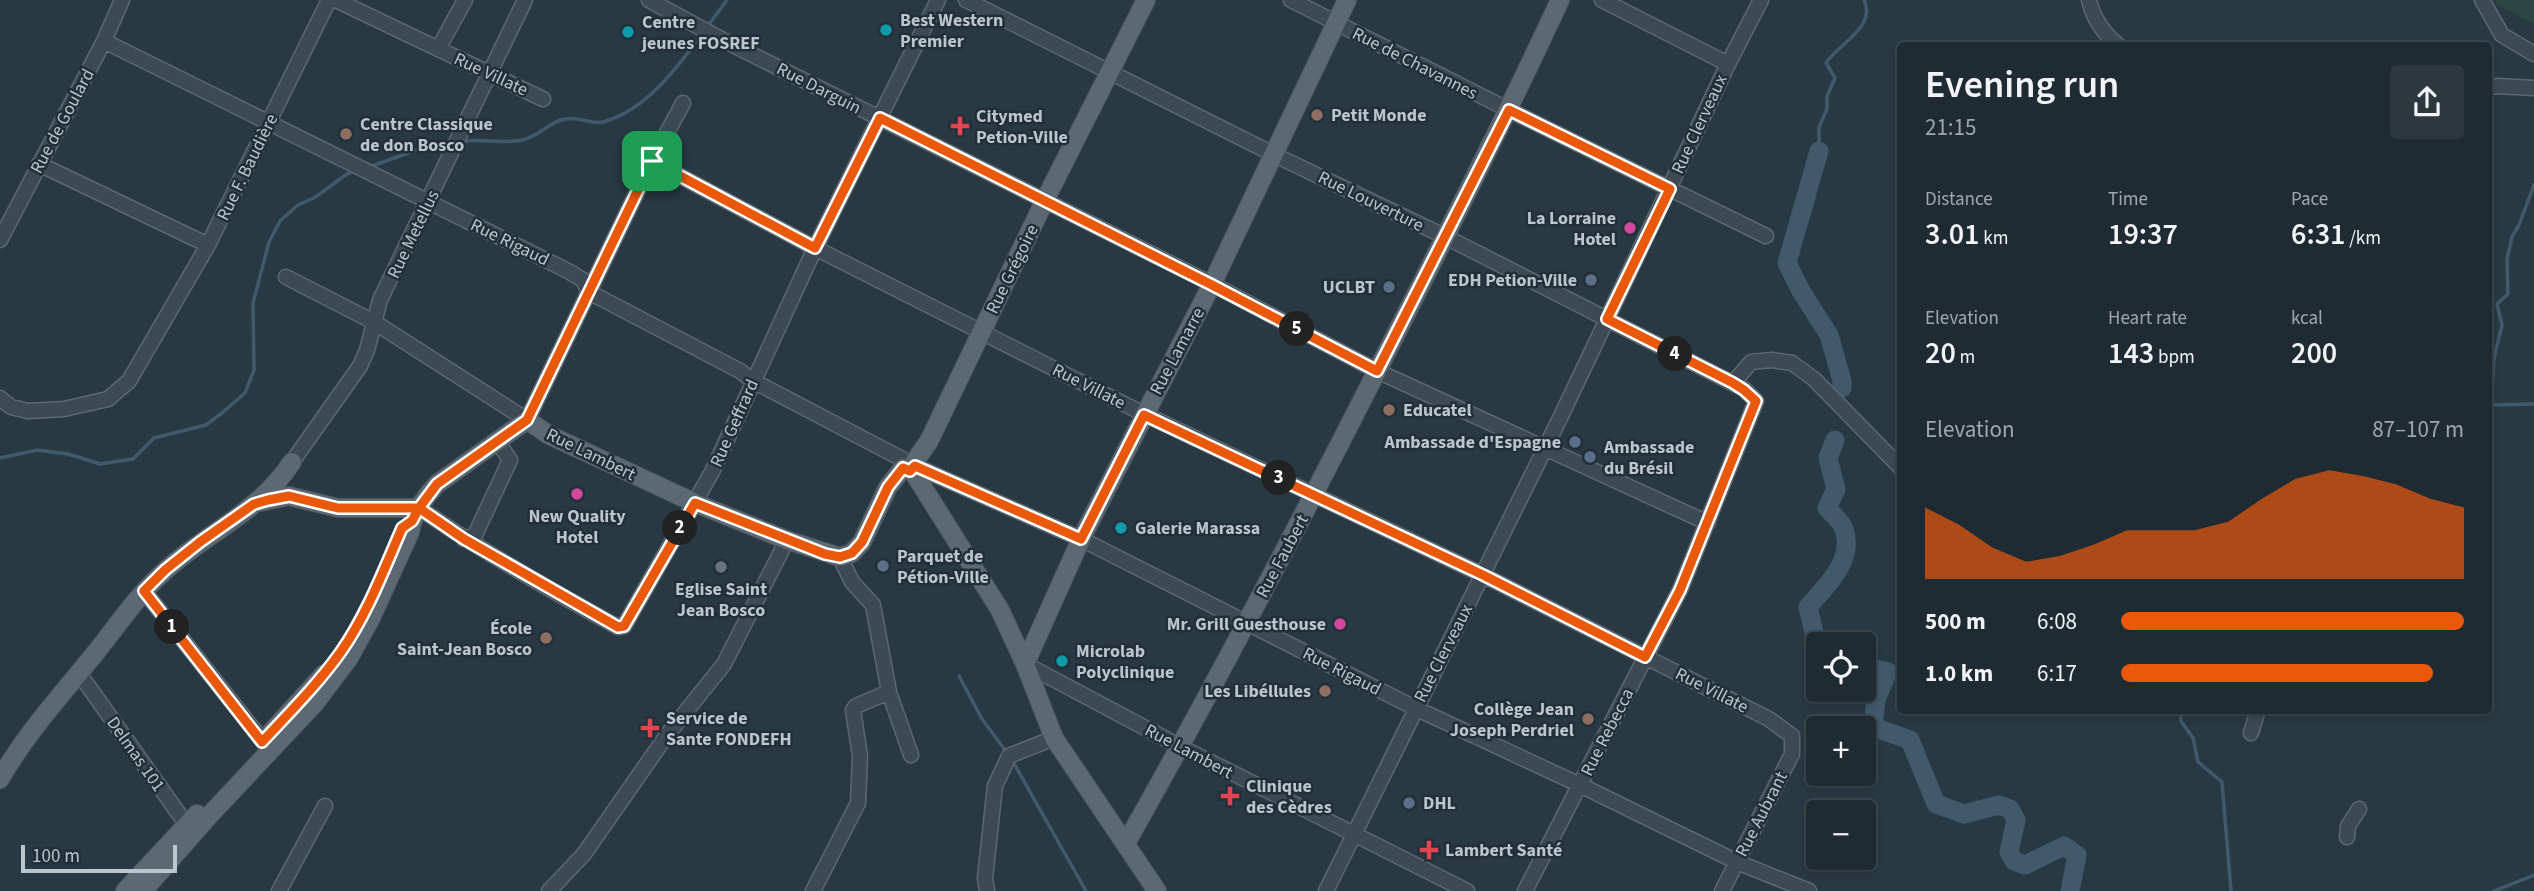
<!DOCTYPE html>
<meta charset="utf-8">
<style>
body{margin:0;font-family:"Source Sans 3",sans-serif;background:#2c373e;color:#f1f3f6;height:100vh;display:flex;flex-direction:column;font-size:26px;white-space:nowrap}
*{box-sizing:border-box;margin:0}
p{font-size:23px;color:#a1a7ac}
.icon{flex:none;width:38px;height:38px;fill:none;stroke:currentColor;stroke-width:2;stroke-linecap:round;stroke-linejoin:round}
.map{position:relative;flex:1;overflow:hidden}
.side{position:absolute;left:1897px;top:42px;width:595px;height:672px;display:flex;flex-direction:column;background:#1f2b32;border-radius:7px;box-shadow:0 4px 10px #0003,0 0 0 2px #3c474d}
.side>*{flex:none}
.controls{position:absolute;left:1806px;top:632px;display:grid;gap:14px}
.controls a{display:grid;place-items:center;width:70px;height:70px;border-radius:7px;background:#1f2b32;box-shadow:0 4px 10px #0003,0 0 0 2px #3c474d;font-size:35px}
.scale{position:absolute;left:21px;bottom:18px;width:156px;box-sizing:border-box;padding-left:7px;border:4px solid #bbc5cc;border-top:0;font-size:19px;line-height:24px;white-space:nowrap;color:#bbc5cc;-webkit-text-stroke:5px #222f38;paint-order:stroke}
.pin{position:absolute;display:grid;place-items:center;width:60px;height:60px;color:#fff;margin:-30px;border-radius:14px;box-shadow:0 4px 10px #0006}
.km{position:absolute;width:35px;height:35px;margin:-18px;border-radius:50%;background:#222;color:#fff;font-size:19px;line-height:35px;text-align:center}
.round{display:grid;place-items:center;flex:none;width:74px;height:74px;border-radius:7px;background:#2c373e}
.overview{display:flex;align-items:center;justify-content:space-between;height:119px;padding:0 28px}
h1{font-size:38px;font-weight:600;line-height:52px}
.stats{display:grid;grid-template-columns:repeat(3,1fr);gap:10px;height:119px;padding:7px 28px}
.stats div{display:grid;align-content:center}
.stats b{font-size:30px;font-weight:600}
.stats small{font-size:19px;font-weight:400}
.stats p{font-size:19px}
.chart{height:196px;padding:14px 28px}
.chart p{display:flex;justify-content:space-between}
.chart svg{width:100%;height:126px;margin-top:7px;fill:#ea580c;opacity:.7}
ul{padding:0 28px;list-style:none;font-size:23px}
li{display:grid;grid-template-columns:112px 84px 1fr;align-items:center;height:52px}
li i{height:18px;border-radius:9px;background:#ea580c}
.map>svg:first-child{display:block}
.green{fill:#2c4643}
.lines{fill:none;stroke-linecap:round;stroke-linejoin:round}
.stream{stroke:#405a6b;stroke-width:3.5}
.river{stroke:#405a6b;stroke-width:19}
.minor-casing{stroke:#5c6870;stroke-width:17}
.major-casing{stroke:#4a565f;stroke-width:20}
.minor{stroke:#3d4a53;stroke-width:14}
.major{stroke:#5c6972;stroke-width:18}
.route-casing{stroke:#fff;stroke-width:14}
.route{stroke:#ea580c;stroke-width:9}
.culture-dot{fill:#0f9aa8;stroke:#222f38;stroke-width:2.5}
.education-dot{fill:#8d6e63;stroke:#222f38;stroke-width:2.5}
.health-dot{fill:#e0444e;stroke:#222f38;stroke-width:2.5}
.hotel-dot{fill:#d1479c;stroke:#222f38;stroke-width:2.5}
.service-dot{fill:#5c6f8a;stroke:#222f38;stroke-width:2.5}
.worship-dot{fill:#6b7280;stroke:#222f38;stroke-width:2.5}
.labels{text-anchor:middle;stroke-width:5;stroke-linejoin:round;paint-order:stroke}
.poi-label{font-size:18px;font-weight:bold;fill:#bbc5cc;stroke:#222f38;text-anchor:start}
.street-label{font-size:18px;fill:#bbc5cc;stroke:#222f38}
</style>
<div class="map">
<svg width="2534" height="891" viewBox="0 0 2534 891">
<rect width="100%" height="100%" fill="#293943"/>
<path class="green" d="M2496 0H2534V24L2495 4Z"/>
<g class="lines">
<path class="stream" d="M707 27 727 0
M463 141C482 139 503 144 522 140 539 137 549 121 566 119 579 116 591 125 603 122 647 110 678 66 703 33
M1819 151V127L1827 109V96L1835 78 1826 63C1838 44 1877 27 1864 0
M369 167 431 145 452 142
M2491 405 2534 404
M2488 407 2491 405 2494 358 2502 325 2497 304 2508 294 2507 259 2512 237 2519 225 2534 185
M0 458 37 450 68 454 100 464 133 459 154 438 206 425 223 412 245 393 254 370 253 303 269 242 280 221 298 205 314 198 347 174 355 171
M959 676 982 719 1008 754
M2181 710V721L2193 738 2198 762 2222 782 2231 891
M1012 760 1086 891
M2494 891 2534 875"/>
<path class="river" d="M1819 151 1787 263 1801 291 1829 335 1842 381V388
M1818 649 1808 607C1826 586 1855 560 1844 529 1842 522 1832 514 1827 508L1836 489 1828 458 1835 440
M1864 666 1888 672 1876 699 1873 727 1910 740 1936 804 1964 814 1999 805 2010 809 2016 820 2009 852 2014 861 2025 865 2064 846 2077 855 2070 891"/>
<g class="minor-casing">
<path id="minor" d="M336 0 543 99
M649 0 721 39 1212 284 1377 371 1708 523
M966 0 1281 158 1446 237 1744 389 1756 401 1680 590 1525 891
M1291 0 1509 110 1766 236
M1602 0 1728 64
M2089 0C2093 18 2104 34 2119 46
M2482 0 2502 35 2534 54
M104 41 568 271 583 280 589 292 740 371 753 381 904 460
M438 49 465 0
M2488 88 2497 86 2534 88
M652 161 815 248 1144 414 1483 575 1769 719 1792 736V754L1722 891
M39 164 208 245
M0 240 104 41 122 0
M286 277 374 322 527 420 652 161 683 103
M1733 383 1751 362 1772 360 1792 363 1814 379 1900 467
M0 398 11 407 28 411 64 409 108 399 129 381 208 245 329 0
M292 462 360 366 367 350 380 300 525 0
M915 466 1081 539 1415 708 1580 785 1737 862 1809 891
M419 508C483 552 550 590 618 627L624 626 712 472 815 248 938 0
M464 539 475 535 510 460 497 441
M840 557 852 582 873 605 889 692 911 755
M144 591 269 749
M1025 664 1181 747 1467 891
M79 673 191 831
M2251 733 2258 710
M2347 837 2348 826 2359 809
M279 891 325 806
M549 891 584 854 667 735 724 664 787 540
M813 891 858 803 860 756 853 710 856 706 889 692
M987 891 985 878 995 786 1009 756 1054 738
M1326 891 1562 414 1728 64 1761 0"/>
</g>
<g class="major-casing">
<path id="major" d="M915 461 929 441 1045 200 1146 0
M912 470 1000 610 1025 664 1054 738 1157 891
M260 502 289 496 338 508H419
M1025 664 1081 539 1212 284 1347 0
M265 739 324 674
M0 779C27 732 63 693 97 651 119 623 140 592 167 569 211 530 259 512 292 462
M1126 843C1214 688 1296 530 1377 371 1440 248 1502 125 1560 0
M125 891 197 814
M143 891 207 818 315 703 349 658 370 620 410 532C413 513 425 497 437 484L527 420 549 435 695 503 787 540 840 557 852 553 862 542 888 487 903 468"/>
</g>
<use href="#minor" class="minor"/>
<use href="#major" class="major"/>
</g>
<g class="lines">
<g class="route-casing">
<path id="route" d="M652 161 527 420 437 484 419 508H338L289 496 268 500 254 504 200 542 165 570 144 591 262 742C289 713 317 685 340 653 367 615 384 569 402 528L412 521 419 508 464 539 618 627 624 626 695 503 825 554 840 557 852 553 862 542 888 487 903 468 910 471 915 466 1081 539 1144 415 1483 575 1645 657 1680 590 1756 401 1744 390 1733 383 1607 319 1670 189 1509 110 1377 371 1212 285 880 118 815 248 652 161"/>
</g>
<use href="#route" class="route"/>
</g>
<g class="culture-dot">
<circle cx="886" cy="30" r="7"/>
<circle cx="628" cy="32" r="7"/>
<circle cx="1121" cy="528" r="7"/>
<circle cx="1062" cy="661" r="7"/>
</g>
<g class="education-dot">
<circle cx="1317" cy="115" r="7"/>
<circle cx="346" cy="134" r="7"/>
<circle cx="1389" cy="410" r="7"/>
<circle cx="546" cy="638" r="7"/>
<circle cx="1325" cy="691" r="7"/>
<circle cx="1588" cy="719" r="7"/>
</g>
<g class="health-dot">
<path d="M956.5 115.5h7v7h7v7h-7v7h-7v-7h-7v-7h7z"/>
<path d="M646.5 717.5h7v7h7v7h-7v7h-7v-7h-7v-7h7z"/>
<path d="M1226.5 785.5h7v7h7v7h-7v7h-7v-7h-7v-7h7z"/>
<path d="M1425.5 839.5h7v7h7v7h-7v7h-7v-7h-7v-7h7z"/>
</g>
<g class="hotel-dot">
<circle cx="1630" cy="228" r="7"/>
<circle cx="577" cy="494" r="7"/>
<circle cx="1340" cy="624" r="7"/>
</g>
<g class="service-dot">
<circle cx="1591" cy="280" r="7"/>
<circle cx="1389" cy="287" r="7"/>
<circle cx="1575" cy="442" r="7"/>
<circle cx="1590" cy="457" r="7"/>
<circle cx="883" cy="566" r="7"/>
<circle cx="1409" cy="803" r="7"/>
</g>
<circle class="worship-dot" cx="721" cy="567" r="7"/>
<g class="labels">
<g class="poi-label">
<text x="900" y="26">Best Western<tspan x="900" dy="21">Premier</tspan></text>
<text x="642" y="28">Centre<tspan x="642" dy="21">jeunes FOSREF</tspan></text>
<text x="1331" y="121">Petit Monde</text>
<text x="976" y="122">Citymed<tspan x="976" dy="21">Petion-Ville</tspan></text>
<text x="360" y="130">Centre Classique<tspan x="360" dy="21">de don Bosco</tspan></text>
<text x="1616" y="224" text-anchor="end">La Lorraine<tspan x="1616" dy="21">Hotel</tspan></text>
<text x="1577" y="286" text-anchor="end">EDH Petion-Ville</text>
<text x="1375" y="293" text-anchor="end">UCLBT</text>
<text x="1403" y="416">Educatel</text>
<text x="1561" y="448" text-anchor="end">Ambassade d'Espagne</text>
<text x="1604" y="453">Ambassade<tspan x="1604" dy="21">du Brésil</tspan></text>
<text x="577" y="522" text-anchor="middle">New Quality<tspan x="577" dy="21">Hotel</tspan></text>
<text x="1135" y="534">Galerie Marassa</text>
<text x="897" y="562">Parquet de<tspan x="897" dy="21">Pétion-Ville</tspan></text>
<text x="721" y="595" text-anchor="middle">Eglise Saint<tspan x="721" dy="21">Jean Bosco</tspan></text>
<text x="1326" y="630" text-anchor="end">Mr. Grill Guesthouse</text>
<text x="532" y="634" text-anchor="end">École<tspan x="532" dy="21">Saint-Jean Bosco</tspan></text>
<text x="1076" y="657">Microlab<tspan x="1076" dy="21">Polyclinique</tspan></text>
<text x="1311" y="697" text-anchor="end">Les Libéllules</text>
<text x="1574" y="715" text-anchor="end">Collège Jean<tspan x="1574" dy="21">Joseph Perdriel</tspan></text>
<text x="666" y="724">Service de<tspan x="666" dy="21">Sante FONDEFH</tspan></text>
<text x="1246" y="792">Clinique<tspan x="1246" dy="21">des Cèdres</tspan></text>
<text x="1423" y="809">DHL</text>
<text x="1445" y="856">Lambert Santé</text>
</g>
<g class="street-label">
<text transform="translate(1415 63) rotate(27)" y="6">Rue de Chavannes</text>
<text transform="translate(491 74) rotate(25)" y="6">Rue Villate</text>
<text transform="translate(819 88) rotate(27)" y="6">Rue Darguin</text>
<text transform="translate(62 121) rotate(-62)" y="6">Rue de Goulard</text>
<text transform="translate(1699 124) rotate(-65)" y="6">Rue Clerveaux</text>
<text transform="translate(247 167) rotate(-64)" y="6">Rue F. Baudière</text>
<text transform="translate(1371 201) rotate(26)" y="6">Rue Louverture</text>
<text transform="translate(413 234) rotate(-64)" y="6">Rue Metellus</text>
<text transform="translate(510 242) rotate(26)" y="6">Rue Rigaud</text>
<text transform="translate(1012 269) rotate(-64)" y="6">Rue Grégoire</text>
<text transform="translate(1177 351) rotate(-62)" y="6">Rue Lamarre</text>
<text transform="translate(1089 386) rotate(27)" y="6">Rue Villate</text>
<text transform="translate(734 423) rotate(-66)" y="6">Rue Geffrard</text>
<text transform="translate(591 454) rotate(26)" y="6">Rue Lambert</text>
<text transform="translate(1282 556) rotate(-62)" y="6">Rue Faubert</text>
<text transform="translate(1443 653) rotate(-63)" y="6">Rue Clerveaux</text>
<text transform="translate(1342 671) rotate(27)" y="6">Rue Rigaud</text>
<text transform="translate(1712 690) rotate(27)" y="6">Rue Villate</text>
<text transform="translate(1607 732) rotate(-63)" y="6">Rue Rebecca</text>
<text transform="translate(1189 751) rotate(28)" y="6">Rue Lambert</text>
<text transform="translate(136 754) rotate(55)" y="6">Delmas 101</text>
<text transform="translate(1761 814) rotate(-63)" y="6">Rue Aubrant</text>
</g>
</g>
</svg>
<div class="controls">
<a><svg class="icon" aria-label="locate" viewBox="0 0 24 24"><circle cx="12" cy="12" r="6"/><path d="M12 2v4M12 18v4M2 12h4M18 12h4"/></svg></a>
<a>+</a>
<a>−</a>
</div>
<div class="scale">100 m</div>
<div class="pin" style="left:652px;top:161px;background:#1e9e55"><svg class="icon" aria-label="arrive" viewBox="0 0 24 24"><path d="M6 21V4h12l-3 4 3 4H6"/></svg></div>
<b class="km" style="left:172px;top:627px">1</b>
<b class="km" style="left:680px;top:528px">2</b>
<b class="km" style="left:1279px;top:478px">3</b>
<b class="km" style="left:1675px;top:354px">4</b>
<b class="km" style="left:1297px;top:329px">5</b>
<section class="side">
<div class="overview"><div><h1>Evening run</h1><p>21:15</p></div><a class="round"><svg class="icon" aria-label="share" viewBox="0 0 24 24"><path d="M12 15V3M7 8l5-5 5 5M5 13v7h14v-7"/></svg></a></div>
<div class="stats">
<div><p>Distance</p><b>3.01<small> km</small></b></div>
<div><p>Time</p><b>19:37</b></div>
<div><p>Pace</p><b>6:31<small> /km</small></b></div>
</div>
<div class="stats">
<div><p>Elevation</p><b>20<small> m</small></b></div>
<div><p>Heart rate</p><b>143<small> bpm</small></b></div>
<div><p>kcal</p><b>200</b></div>
</div>
<div class="chart"><p><span>Elevation</span>87–107 m</p>
<svg viewBox="0 0 160 44" preserveAspectRatio="none"><path d="M0 44V19L10 25L20 33L30 38L40 36L50 32L60 27L70 27L80 27L90 24L100 16L110 9L120 6L130 8L140 11L150 16L160 19V44z"/></svg>
</div>
<ul>
<li><b>500 m</b>6:08<i style="width:100%"></i></li>
<li><b>1.0 km</b>6:17<i style="width:91%"></i></li>
</ul>
</section>
</div>
